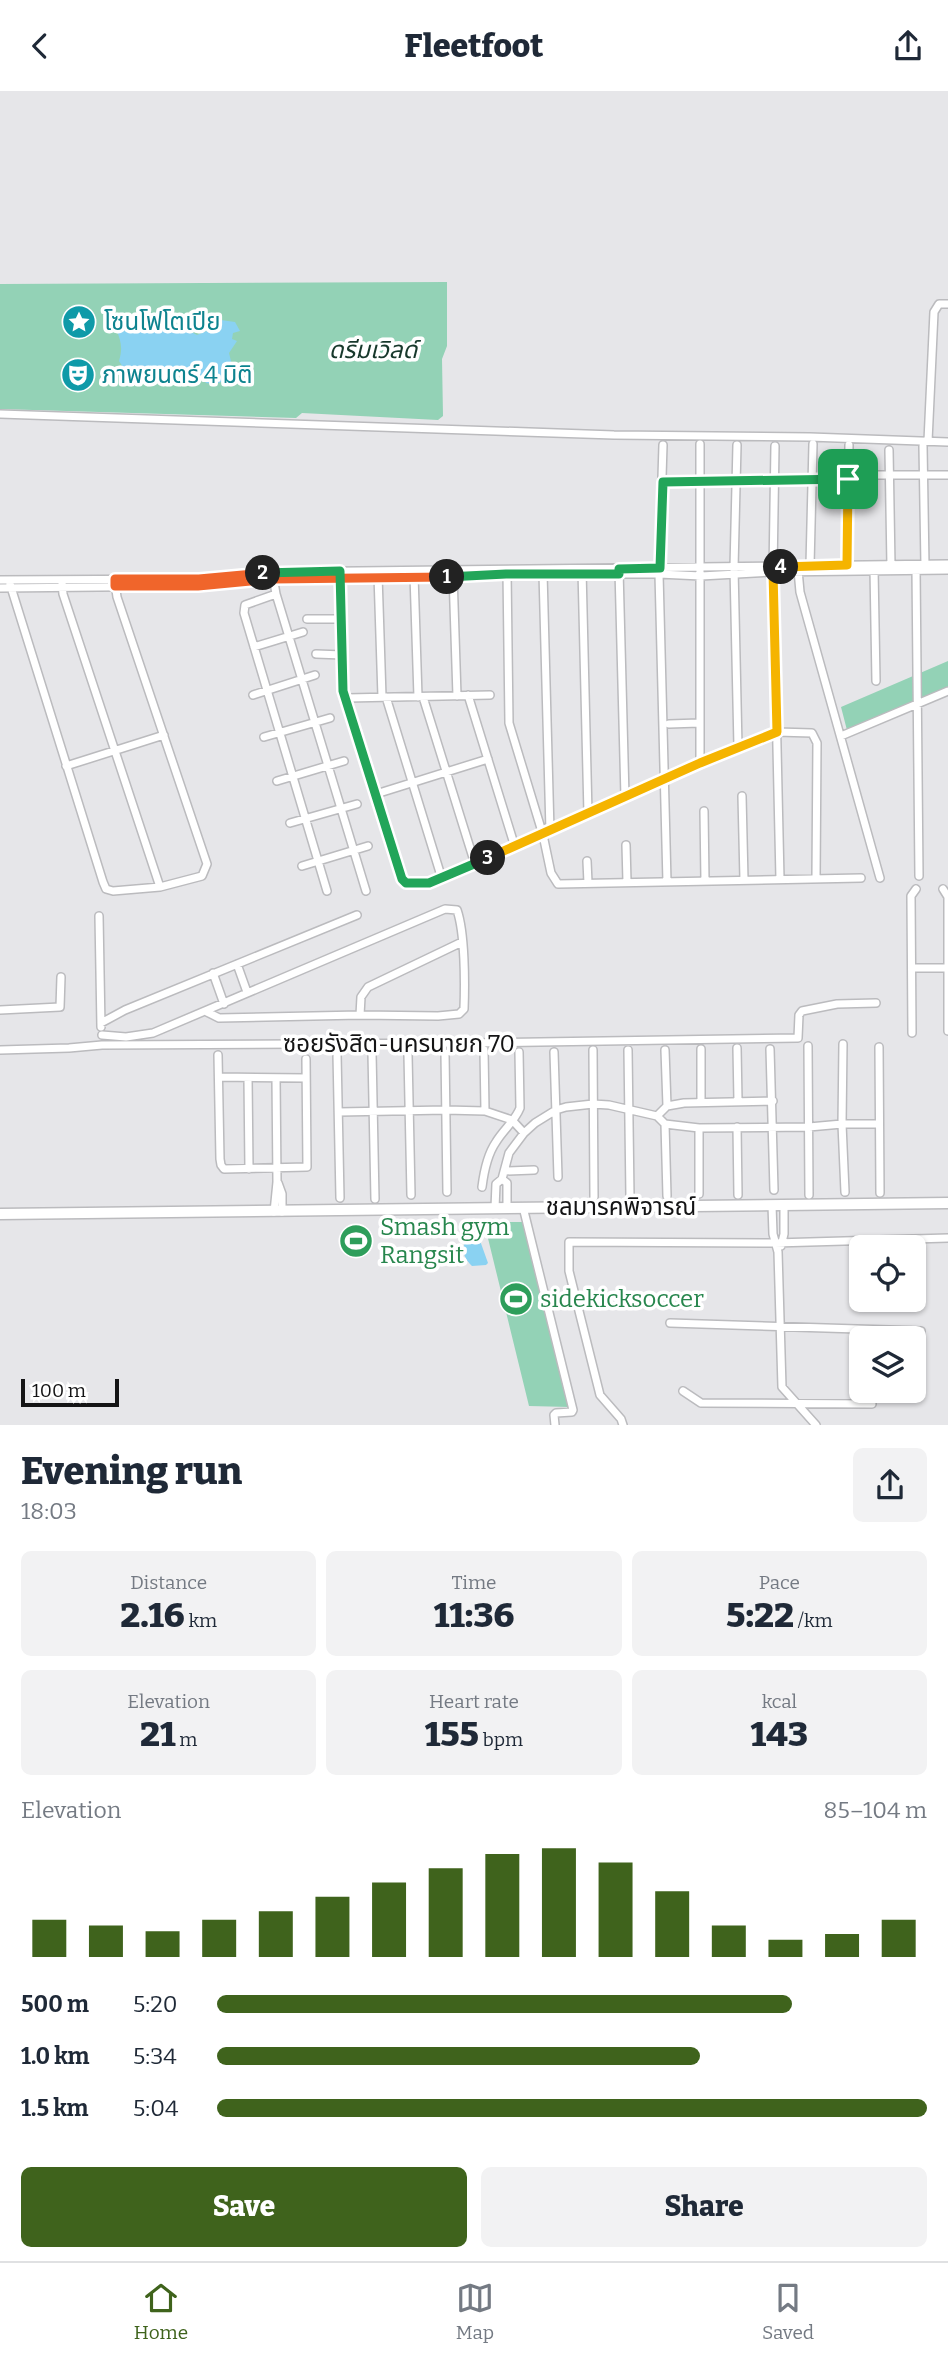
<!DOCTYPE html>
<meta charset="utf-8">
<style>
body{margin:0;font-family:Bitter,"Noto Sans Thai",serif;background:#f2f2f3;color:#1f2937;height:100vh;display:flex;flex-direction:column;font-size:26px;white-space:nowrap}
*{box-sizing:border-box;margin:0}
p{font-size:23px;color:#747a83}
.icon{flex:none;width:38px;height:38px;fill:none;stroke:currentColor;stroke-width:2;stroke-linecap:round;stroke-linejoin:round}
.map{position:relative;height:1334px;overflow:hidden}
.details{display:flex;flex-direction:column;background:#fff;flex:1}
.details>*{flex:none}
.controls{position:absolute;left:849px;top:1144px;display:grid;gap:14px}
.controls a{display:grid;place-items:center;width:77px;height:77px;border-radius:10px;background:#fff;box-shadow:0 2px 5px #0004;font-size:35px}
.scale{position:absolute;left:21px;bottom:18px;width:98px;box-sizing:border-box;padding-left:7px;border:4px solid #141415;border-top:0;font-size:19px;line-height:24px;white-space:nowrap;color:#141415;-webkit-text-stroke:5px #fff;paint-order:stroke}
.pin{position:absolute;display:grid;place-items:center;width:60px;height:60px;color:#fff;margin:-30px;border-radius:14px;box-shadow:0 4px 10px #0006}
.km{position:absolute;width:35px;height:35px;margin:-18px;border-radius:50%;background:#222;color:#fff;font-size:19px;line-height:35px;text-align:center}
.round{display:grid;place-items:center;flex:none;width:74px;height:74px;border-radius:10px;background:#f2f2f3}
.summary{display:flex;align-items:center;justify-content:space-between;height:119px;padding:0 21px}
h1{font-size:38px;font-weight:800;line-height:52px}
.figures{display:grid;grid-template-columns:repeat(3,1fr);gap:10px;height:119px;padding:7px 21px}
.figures div{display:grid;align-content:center;border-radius:10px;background:#f2f2f3;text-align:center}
.figures b{font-size:35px;font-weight:800}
.figures small{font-size:19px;font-weight:400}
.figures p{font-size:19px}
.chart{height:196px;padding:14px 21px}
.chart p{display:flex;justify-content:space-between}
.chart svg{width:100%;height:126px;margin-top:7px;stroke:#3f631c;stroke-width:6}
.button{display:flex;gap:14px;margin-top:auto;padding:14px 21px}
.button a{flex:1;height:80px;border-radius:10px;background:#3f631c;color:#fff;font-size:28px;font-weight:800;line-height:80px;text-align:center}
.button a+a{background:#f2f2f3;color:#1f2937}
ul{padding:0 21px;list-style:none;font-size:23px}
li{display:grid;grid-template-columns:112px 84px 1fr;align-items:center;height:52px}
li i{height:18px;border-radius:9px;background:#3f631c}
header{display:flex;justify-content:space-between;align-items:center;height:91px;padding:0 21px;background:#fff;font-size:32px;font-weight:800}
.menu{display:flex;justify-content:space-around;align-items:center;height:98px;border-top:2px solid #e0e1e3;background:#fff;font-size:19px;color:#747a83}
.menu a{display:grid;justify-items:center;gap:4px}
.menu .current{color:#3f631c}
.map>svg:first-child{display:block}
.green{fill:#93d2b6}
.water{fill:#8ad2f2}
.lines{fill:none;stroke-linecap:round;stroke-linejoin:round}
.street-casing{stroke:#bbbbbe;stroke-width:10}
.secondary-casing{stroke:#bbbbbe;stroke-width:13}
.street{stroke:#fff;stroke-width:7}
.secondary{stroke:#fff;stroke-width:10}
.split-1-casing{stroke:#fff;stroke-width:14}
.split-2-casing{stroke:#fff;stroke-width:14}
.split-3-casing{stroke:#fff;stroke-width:14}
.split-4-casing{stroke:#fff;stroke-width:14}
.split-5-casing{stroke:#fff;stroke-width:14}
.split-1{stroke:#22a559;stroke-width:9}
.split-2{stroke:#f0652b;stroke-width:9}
.split-3{stroke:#22a559;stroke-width:9}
.split-4{stroke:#f5b400;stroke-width:9}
.split-5{stroke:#f5b400;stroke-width:9}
.labels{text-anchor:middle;stroke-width:7;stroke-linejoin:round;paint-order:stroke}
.culture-label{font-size:24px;fill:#0d838f;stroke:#fff;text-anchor:start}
.park-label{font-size:24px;font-style:italic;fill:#17382b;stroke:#fff}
.street-label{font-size:24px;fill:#141415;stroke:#fff}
.leisure-label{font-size:24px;fill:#27864d;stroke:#fff;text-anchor:start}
</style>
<header><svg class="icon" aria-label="back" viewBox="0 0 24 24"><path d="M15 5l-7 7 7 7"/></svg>Fleetfoot<svg class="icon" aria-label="share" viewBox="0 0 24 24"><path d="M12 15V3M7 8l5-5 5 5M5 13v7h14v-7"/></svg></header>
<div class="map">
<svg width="948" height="1334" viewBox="0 0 948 1334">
<rect width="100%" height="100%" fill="#e6e6e9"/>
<path class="green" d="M447 191V255L442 268 443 325 438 329 302 322 296 327 0 318V193Z
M948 570V602L848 643 841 616Z
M484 1131H525L570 1316 529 1315Z"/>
<path class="water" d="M125 224C135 228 147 237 159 231 162 229 165 226 169 224L175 232 197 244 211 238 210 232 221 229 235 231 240 240 233 242 232 248 237 250 229 262 232 274 227 276 226 280 230 285C222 292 216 294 206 292L202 286 188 281C175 284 140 299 128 285 125 281 122 274 119 270 123 257 121 250 116 238L119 228Z
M478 1144 488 1172 486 1174 472 1175C463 1167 461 1158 467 1146Z"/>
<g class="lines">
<g class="street-casing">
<path id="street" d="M0 323 614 344 810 346 948 351
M928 350 934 221 939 213H948
M663 354 659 483 667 791
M737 354 734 477 738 656
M775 355 773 481 780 788
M923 355 925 475
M889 359 891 475
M876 384H948
M663 391 812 387 847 388
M810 474 813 353
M847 474 849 354
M874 478 876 590
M916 478 919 785
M582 479 588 723
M619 479 625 706
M798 479 800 501 880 787
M507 481 509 632 543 744 551 782 558 793 861 787
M543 482 550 740
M453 483 457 605
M378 484 382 606
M414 484 418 606
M273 485 276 503 366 800
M340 485 343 600 347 607 490 604
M0 489 199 488 273 481 948 473
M62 492 63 503 160 796
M10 493 103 791 106 798 113 800 160 796 202 785 207 773 117 506 115 492
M0 497 198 495 273 488 453 486 507 483H659L701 485 773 481 948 479
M276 503 245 514 244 522 327 800
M307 528H342
M254 556 303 541
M316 563 343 564
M253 604 315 584
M468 604 515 756
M386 606 442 788
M423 606 475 773
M347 607 400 783 406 792 422 793 442 788 738 656 777 641 812 642 817 652 816 787
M669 633 699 632
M841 645 948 600
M264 646 330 627
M700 672V353
M66 675 164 644
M277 690 344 670
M376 703 488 668
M742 705 744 789
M704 720 705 790
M290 732 357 713
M626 754 627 791
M587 770 588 792
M302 775 368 755
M943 798 948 806V940
M99 825 101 936
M237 873 247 901
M912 877H948
M213 882 224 913
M0 919 60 916 61 886
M360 924 361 906 368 896 462 851
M101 932 125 919 357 824
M912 942 911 805 916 798
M102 944 126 946 153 942 445 818 457 819C465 842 465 892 464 918L459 923 438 925 360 924 219 927 207 921
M843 953 842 1033 845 1101
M808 955 809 1104
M879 956 880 1102
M737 957 738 1010
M701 958V1011
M770 958 774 1099
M0 959 69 957 102 954 469 952 798 947 799 924 802 920 837 913 876 912
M484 959 485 1020
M593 959 594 1106
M628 959 630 1106
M665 959 667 1015
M554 961 558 1086
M372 962 375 1108
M445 962 447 1101
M337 963 340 1107
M218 964 220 1068 221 1074 224 1078 307 1076 306 968
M408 964 411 1104
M219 986 306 987
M248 987 249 1078
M339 1021 446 1019 485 1020 512 1029 524 1042
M657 1025 667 1015 684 1012 773 1010
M665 1033 667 1105
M737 1036 738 1104
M505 1080 534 1079
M502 1088 507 1092V1116
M278 1092 282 1103V1121
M482 1096C484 1080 487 1064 496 1051 503 1039 515 1030 520 1017L519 961
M699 1103V1037
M772 1114 773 1143 778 1161 782 1296 816 1334
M523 1116 573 1319 572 1321 556 1322 554 1324 555 1334
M495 1117 496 1093 502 1088 509 1062 524 1042 535 1032 556 1019 566 1016 593 1013 609 1014 657 1025 665 1033 699 1037 809 1036 842 1033H879
M274 1121 277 1091 276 987
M781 1155 784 1143V1114
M670 1232 921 1240
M683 1300 701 1312 872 1313
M623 1334 621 1328 600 1304 569 1180V1151L775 1152 948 1147"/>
</g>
<g class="secondary-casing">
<path id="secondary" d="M0 1123 948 1112"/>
</g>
<use href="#street" class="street"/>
<use href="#secondary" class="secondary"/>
</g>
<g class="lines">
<g class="split-1-casing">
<path id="split-1" d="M447 486 506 483H619V478L660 477 663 391 848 388"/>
</g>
<g class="split-2-casing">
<path id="split-2" d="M263 482 199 488H115V495H198L273 488 447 486"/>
</g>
<g class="split-3-casing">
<path id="split-3" d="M263 482 340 480 343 600 402 788 406 792H429L488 767"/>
</g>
<g class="split-4-casing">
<path id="split-4" d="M488 767 700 672 777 641 773 481V476H781"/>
</g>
<g class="split-5-casing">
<path id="split-5" d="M781 476 847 474 848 388"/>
</g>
<use href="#split-1" class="split-1"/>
<use href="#split-2" class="split-2"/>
<use href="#split-3" class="split-3"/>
<use href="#split-4" class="split-4"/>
<use href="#split-5" class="split-5"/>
</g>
<defs>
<g id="sight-disc" transform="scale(1.75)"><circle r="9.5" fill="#0f9aa8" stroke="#fff"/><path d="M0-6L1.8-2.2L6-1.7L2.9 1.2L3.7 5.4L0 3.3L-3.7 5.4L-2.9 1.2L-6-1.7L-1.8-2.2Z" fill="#fff"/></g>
<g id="theatre-disc" transform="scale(1.75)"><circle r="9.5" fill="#0f9aa8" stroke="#fff"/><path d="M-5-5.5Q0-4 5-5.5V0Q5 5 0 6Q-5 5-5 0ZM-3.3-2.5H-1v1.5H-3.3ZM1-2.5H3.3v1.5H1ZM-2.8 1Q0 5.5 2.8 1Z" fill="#fff"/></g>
<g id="stadium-disc" transform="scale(1.75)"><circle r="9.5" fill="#2e9e5b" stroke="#fff"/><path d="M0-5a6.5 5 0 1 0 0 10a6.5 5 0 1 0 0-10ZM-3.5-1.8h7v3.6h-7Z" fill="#fff"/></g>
</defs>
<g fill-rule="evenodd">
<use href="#sight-disc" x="79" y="231"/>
<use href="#theatre-disc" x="78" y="284"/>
<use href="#stadium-disc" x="356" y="1150"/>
<use href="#stadium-disc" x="516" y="1208"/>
</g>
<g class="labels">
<g class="culture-label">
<text x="104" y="239">โซนโฟโตเปีย</text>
<text x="102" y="292">ภาพยนตร์ 4 มิติ</text>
</g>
<g class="park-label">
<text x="373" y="267">ดรีมเวิลด์</text>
</g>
<g class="street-label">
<text x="399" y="961">ซอยรังสิต-นครนายก 70</text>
<text x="621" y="1124">ชลมารคพิจารณ์</text>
</g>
<g class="leisure-label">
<text x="380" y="1144">Smash gym<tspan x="380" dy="28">Rangsit</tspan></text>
<text x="540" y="1216">sidekicksoccer</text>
</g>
</g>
</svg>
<div class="controls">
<a><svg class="icon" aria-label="locate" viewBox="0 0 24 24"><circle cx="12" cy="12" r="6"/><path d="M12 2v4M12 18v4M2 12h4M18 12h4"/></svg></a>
<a><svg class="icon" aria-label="layers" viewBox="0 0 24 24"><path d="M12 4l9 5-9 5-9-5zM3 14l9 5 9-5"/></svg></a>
</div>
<div class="scale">100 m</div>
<div class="pin" style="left:848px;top:388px;background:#1e9e55"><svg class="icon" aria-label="arrive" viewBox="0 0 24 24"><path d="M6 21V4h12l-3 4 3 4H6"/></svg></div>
<b class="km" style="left:447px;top:486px">1</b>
<b class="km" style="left:263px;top:482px">2</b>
<b class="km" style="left:488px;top:767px">3</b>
<b class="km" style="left:781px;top:476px">4</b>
</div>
<section class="details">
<div class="summary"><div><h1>Evening run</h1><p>18:03</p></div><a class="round"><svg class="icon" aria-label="share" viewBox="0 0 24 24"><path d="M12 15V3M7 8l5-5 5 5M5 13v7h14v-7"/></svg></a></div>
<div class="figures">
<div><p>Distance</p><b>2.16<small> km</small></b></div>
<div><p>Time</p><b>11:36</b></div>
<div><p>Pace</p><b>5:22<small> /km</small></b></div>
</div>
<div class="figures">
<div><p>Elevation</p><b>21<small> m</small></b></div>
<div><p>Heart rate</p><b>155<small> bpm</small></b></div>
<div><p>kcal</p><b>143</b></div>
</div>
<div class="chart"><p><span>Elevation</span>85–104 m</p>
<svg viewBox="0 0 160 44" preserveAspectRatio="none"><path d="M5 44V31M15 44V33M25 44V35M35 44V31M45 44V28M55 44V23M65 44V18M75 44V13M85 44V8M95 44V6M105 44V11M115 44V21M125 44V33M135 44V38M145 44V36M155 44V31"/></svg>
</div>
<ul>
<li><b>500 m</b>5:20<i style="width:81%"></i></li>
<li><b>1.0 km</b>5:34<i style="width:68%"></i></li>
<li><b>1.5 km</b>5:04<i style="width:100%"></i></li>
</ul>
<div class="button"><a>Save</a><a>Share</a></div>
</section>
<nav class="menu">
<a class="current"><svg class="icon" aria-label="home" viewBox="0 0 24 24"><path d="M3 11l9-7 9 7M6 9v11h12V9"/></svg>Home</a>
<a><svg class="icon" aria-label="map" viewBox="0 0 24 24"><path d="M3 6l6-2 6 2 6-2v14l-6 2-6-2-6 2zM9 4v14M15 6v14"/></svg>Map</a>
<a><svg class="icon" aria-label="saved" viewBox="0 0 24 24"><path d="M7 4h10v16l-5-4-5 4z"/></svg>Saved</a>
</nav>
